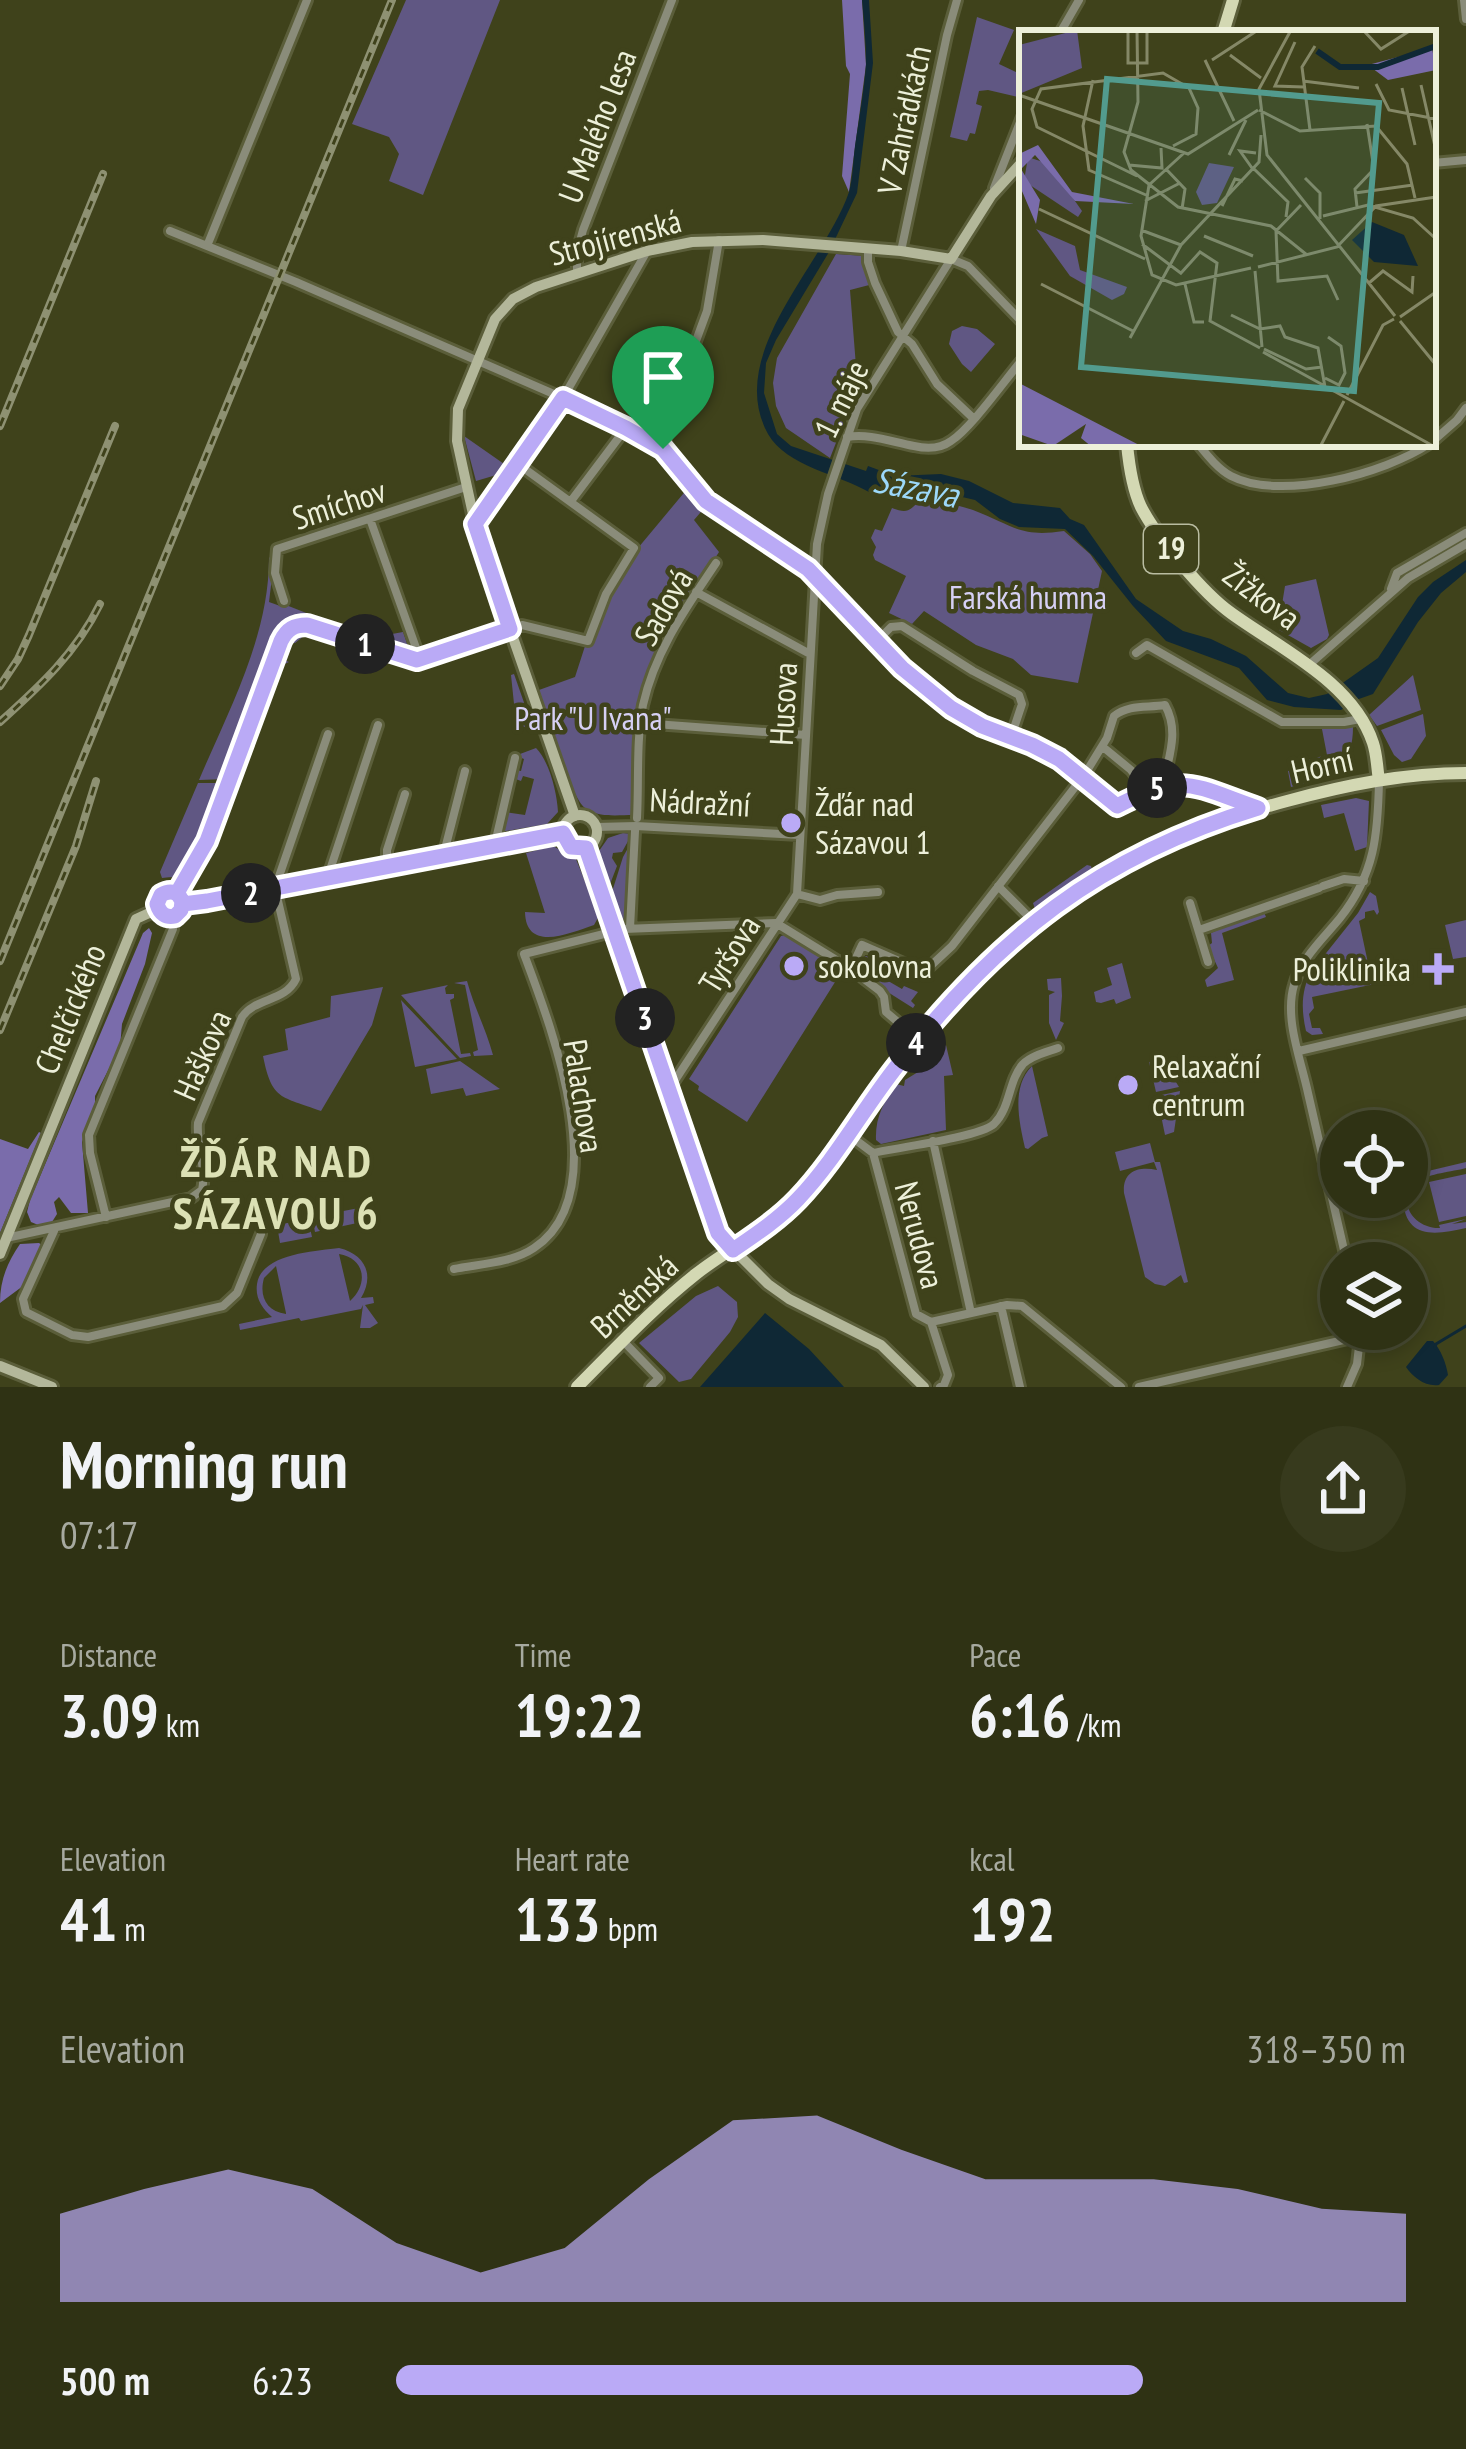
<!DOCTYPE html>
<meta charset="utf-8">
<style>
body{margin:0;font-family:"PT Sans Narrow",sans-serif;background:#373a1d;color:#f1f3f6;height:100vh;display:flex;flex-direction:column;font-size:45px;white-space:nowrap}
*{box-sizing:border-box;margin:0}
p{font-size:39px;color:#a7aaa0}
.icon{flex:none;width:66px;height:66px;fill:none;stroke:currentColor;stroke-width:2;stroke-linecap:round;stroke-linejoin:round}
.map{position:relative;height:1387px;overflow:hidden}
.panel{display:flex;flex-direction:column;background:#2f3214;flex:1}
.panel>*{flex:none}
.fabs{position:absolute;left:1320px;top:1110px;display:grid;gap:24px}
.fabs a{display:grid;place-items:center;width:108px;height:108px;border-radius:50%;background:#2f3214;box-shadow:0 6px 18px #0003,0 0 0 3px #4a4d34;font-size:60px}
.pin{position:absolute;display:grid;place-items:center;width:102px;height:102px;color:#fff;margin:-123px -51px;border-radius:50% 50% 50% 0;rotate:-45deg;box-shadow:0 0 12px #0007}
.pin .icon{rotate:45deg}
.km{position:absolute;width:60px;height:60px;margin:-30px;border-radius:50%;background:#222;color:#fff;font-size:33px;line-height:60px;text-align:center}
.round{display:grid;place-items:center;flex:none;width:126px;height:126px;border-radius:63px;background:#373a1d}
.headline{display:flex;align-items:center;justify-content:space-between;height:204px;padding:0 60px}
h1{font-size:66px;font-weight:700;line-height:90px}
.figures{display:grid;grid-template-columns:repeat(3,1fr);gap:18px;height:204px;padding:12px 60px}
.figures div{display:grid;align-content:center}
.figures b{font-size:60px;font-weight:700}
.figures small{font-size:33px;font-weight:400}
.figures p{font-size:33px}
.chart{height:336px;padding:24px 60px}
.chart p{display:flex;justify-content:space-between}
.chart svg{width:100%;height:216px;margin-top:12px;fill:#baaaf6;opacity:.7}
ul{padding:0 60px;list-style:none;font-size:39px}
li{display:grid;grid-template-columns:192px 144px 1fr;align-items:center;height:90px}
li i{height:30px;border-radius:15px;background:#baaaf6}
.map>svg:first-child{display:block}
.green{fill:#605783;fill-rule:evenodd}
.forest{fill:#7a6cab}
.water{fill:#0f2835}
.lines{fill:none;stroke-linecap:round;stroke-linejoin:round}
.stream{stroke:#0f2835;stroke-width:3}
.street-casing{stroke:#5b5e3a;stroke-width:14}
.secondary-casing{stroke:#5b5e3a;stroke-width:16}
.primary-casing{stroke:#5b5e3a;stroke-width:18}
.street{stroke:#8a8c7a;stroke-width:8}
.secondary{stroke:#b3b79a;stroke-width:10}
.primary{stroke:#d3d8b3;stroke-width:12}
.rail-casing{stroke:#8e9172;stroke-width:8}
.rail{stroke:#3f421b;stroke-width:3;stroke-dasharray:9;stroke-linecap:butt}
.route-casing{stroke:#fff;stroke-width:24}
.route{stroke:#baaaf6;stroke-width:15}
.poi-dot{fill:#baaaf6;stroke:#3f421b;stroke-width:4.5}
.labels{text-anchor:middle;stroke-width:9;stroke-linejoin:round;paint-order:stroke}
.shield{fill:#3f421b;stroke:#b9bca1;stroke-width:3}
.shield-label{font-size:30px;font-weight:bold;fill:#edf0da}
.street-label{font-size:33px;fill:#edf0da;stroke:#3f421b}
.park-label{font-size:33px;fill:#d6d0f4;stroke:#3f421b}
.poi-label{font-size:33px;fill:#edf0da;stroke:#3f421b;text-anchor:start}
.water-label{font-size:36px;font-style:italic;fill:#9cd8f9;stroke:#3f421b}
.district-label{font-size:45px;font-weight:bold;letter-spacing:3px;fill:#dce1b5;stroke:#3f421b}
.inset-river{fill:none;stroke:#0f2835;stroke-width:6}
.inset-road{fill:none;stroke:#858867;stroke-width:3}
.view{fill:#529b8e;fill-opacity:0.15;stroke:#529b8e;stroke-width:6}
.inset-edge{fill:none;stroke:#edf0da;stroke-width:6}
</style>
<div class="map">
<svg width="1466" height="1387" viewBox="0 0 1466 1387">
<rect width="100%" height="100%" fill="#3f421b"/>
<path class="green" d="M406 0H500L423 195 389 181 399 154 389 137 352 124Z
M977 17 1014 30 999 64 1022 75V98L988 90 979 91 976 104 982 106 975 134 970 133 967 141 950 137Z
M836 254 866 256 873 284 850 290 857 379 866 378 850 407 830 458 786 428 776 406 773 383 777 358Z
M962 326 977 329 995 344 971 372 962 364 949 344 952 331Z
M464 436 507 466 503 473 476 481Z
M688 488 706 506 694 520 719 552 689 599H685L678 609 680 611C660 644 647 676 639 714H636L633 815C619 815 597 818 585 808 569 795 547 714 539 690L575 677 586 643 633 554Z
M936 500C948 503 961 506 973 510 1013 525 1019 538 1064 531L1090 554 1102 571 1078 683 1031 675 1013 659 976 645 924 611 912 624 889 613 906 576 875 560 873 555 876 547 871 538 875 529 882 531 892 508C906 513 909 512 919 501Z
M275 552 269 602 283 607 286 605 370 638 403 632 411 655 312 622C299 620 292 623 282 632L227 779 199 780C229 709 269 637 269 558Z
M1316 579 1329 635 1327 639 1311 648 1279 630V623L1285 586Z
M308 628 385 655 388 658 384 661 353 651V648L337 642 336 639 310 631 295 643 290 642 284 660 289 662 282 665 279 660C285 639 285 630 308 628Z
M514 674 534 731 516 723 511 675Z
M1413 675 1421 710 1377 726 1369 715Z
M1423 714 1426 736 1411 759 1402 762 1394 755 1381 730Z
M1321 724 1353 727C1353 771 1328 776 1291 787L1288 771 1308 767 1307 760 1327 755Z
M536 748C549 761 557 792 558 812L547 824 500 832 505 812 525 815 534 779 523 776 521 781 513 778 516 770 521 771 524 759 519 757 520 754Z
M198 783H223C215 804 197 861 181 874 175 878 168 877 162 878L160 872Z
M1356 798 1369 801 1367 847 1355 851 1344 813 1324 818 1321 805Z
M623 833 632 834 622 852 613 853 612 858 617 866 607 892 599 851 608 838Z
M633 839 627 919 619 920 611 895 623 857Z
M553 846 576 859 599 916 594 925C570 933 526 953 525 912L545 913 526 853Z
M1087 865 1091 866 1093 873 1075 883 1038 910 1035 909 1033 903Z
M1370 892 1376 896 1379 912 1377 915 1374 910 1365 912V918L1359 921 1371 977 1315 967 1358 913Z
M1263 910 1266 917 1222 933 1234 980 1207 987 1205 980 1218 968 1208 946 1212 943 1211 933 1224 927 1223 924Z
M1466 920V957L1453 959 1445 925Z
M785 935 832 961 833 965 842 971 747 1122 698 1090 699 1086 689 1079 781 936Z
M866 956 889 966 883 978 902 989 904 986 918 992 911 1001 915 1005 913 1008 875 984 877 980 862 968 858 970V961Z
M1122 963 1131 998 1116 1004 1114 999 1101 1003 1096 1002 1094 992 1112 985 1107 968Z
M1312 970 1373 980 1375 984 1312 997 1314 1008 1309 1014 1312 1028H1320L1323 1034 1312 1035 1306 1031C1301 1009 1301 990 1312 970Z
M1061 978 1062 996 1060 1021 1064 1023 1056 1040 1049 1023V995L1055 992 1048 990 1047 979Z
M467 981C474 1007 486 1029 493 1055L474 1056 473 1052 478 1050 465 985 454 983Z
M448 985 445 988 446 994H454V998L450 1000 461 1054 470 1053 471 1056 460 1058 401 995Z
M383 987 372 1025 321 1111C281 1096 272 1101 263 1056L288 1050 285 1029 330 1017 331 996Z
M401 1000 457 1059 415 1067Z
M946 1045 953 1075 944 1076 946 1130 881 1144 876 1140C875 1117 884 1102 896 1084L904 1086 905 1080 918 1072Z
M1160 1060 1163 1061 1179 1087 1156 1092 1149 1062Z
M460 1061 500 1089 466 1096 463 1088 431 1094 426 1069Z
M1032 1066 1048 1136 1042 1138 1028 1149 1025 1148C1019 1121 1011 1087 1032 1066Z
M1180 1091 1174 1132 1165 1135 1157 1096Z
M1150 1143 1155 1162H1160L1188 1282 1184 1283 1181 1275 1165 1286 1155 1284 1145 1277 1124 1193C1122 1170 1140 1166 1157 1170L1154 1162 1120 1171 1115 1152Z
M1466 1162V1168C1452 1172 1429 1173 1418 1182 1394 1201 1414 1229 1440 1228L1439 1225 1466 1219 1452 1224 1466 1222V1228C1435 1235 1404 1240 1403 1197H1407L1410 1182H1407V1176Z
M1466 1174V1216L1439 1222 1429 1182Z
M359 1208 362 1222 315 1232 312 1217Z
M308 1219 312 1237 280 1243 277 1225Z
M339 1248C365 1254 375 1275 361 1298L373 1297 374 1303 365 1305 378 1323 370 1328H360L363 1305 361 1309 301 1321 299 1318 240 1330 239 1324 272 1317C262 1308 255 1298 257 1284 261 1254 315 1251 339 1248ZM339 1254C365 1258 369 1284 350 1301ZM276 1266 286 1313V1314C266 1311 259 1296 264 1278Z
M718 1286 737 1302 738 1317 730 1332 691 1379 679 1382 639 1343 696 1296Z"/>
<path class="forest" d="M842 0H862L866 65 849 192 842 176 850 74 846 66Z
M149 928 152 933 145 964 122 1024 120 1047 95 1096V1105L82 1142 88 1213H71L59 1197 54 1202 57 1214 52 1222 43 1227 31 1222 27 1212 30 1200 143 933Z
M39 1132 41 1133 0 1233V1139L28 1149Z
M39 1243 43 1246 28 1276 27 1283 0 1303C0 1280 7 1263 20 1244Z"/>
<path class="water" d="M862 0H869L873 63 857 193 829 252 776 340 766 363 764 393 777 434 791 446 866 471 868 466 895 476 941 474 969 481 1013 503 1060 508 1070 519 1084 525 1136 599 1183 631 1211 639 1246 656 1288 693 1309 698 1327 694 1378 658 1418 597 1433 582 1466 560V572L1441 593 1418 622 1373 694 1356 700 1341 710 1294 707 1267 700 1239 668 1166 641 1133 606 1093 556 1065 529 1019 527 1000 519 975 500 958 496 869 492C840 475 786 466 768 434 724 354 824 265 849 192 853 178 853 161 855 146 859 119 864 91 866 64 866 43 864 21 862 0Z
M765 1313 809 1349 844 1387H700Z
M1427 1341H1433C1441 1350 1446 1363 1448 1375L1439 1385C1425 1387 1413 1377 1406 1367Z"/>
<g class="lines">
<path class="stream" d="M1435 1348 1436 1344 1466 1326"/>
<g class="street-casing">
<path id="street" d="M1464 0 1466 19
M1060 33 1079 0
M1433 163 1466 160
M994 188 1022 117
M170 231 296 282 563 398 626 428 663 449 706 501 808 569 902 667 951 708 983 726 1032 745 1059 759 1117 806C1182 771 1193 785 1257 808
M207 246 307 0
M868 248V262L875 283 898 332 912 344 937 384 973 418
M901 251 947 35 957 0
M577 271V252L583 230 672 0
M847 437C869 433 892 442 914 446 927 449 940 449 951 441 972 427 1004 381 1022 360
M1433 441 1457 420 1466 408
M1198 444C1207 455 1218 469 1231 476 1281 502 1385 473 1429 444
M663 449 686 368 707 311 719 240
M571 501 626 428
M370 519 420 659
M475 522 563 398 647 251
M1391 589 1397 573 1466 533
M696 592 810 654
M284 601 275 573 277 549 466 487
M877 641 891 627 902 626 973 671 1019 695 1022 704 1011 737
M1136 653 1147 645 1282 722H1344L1360 719
M1310 664 1408 578 1466 544
M641 723 806 735
M1103 747 1131 770 1147 791
M1085 774 1107 738 1114 716C1129 704 1147 708 1165 705 1180 732 1168 758 1163 786
M637 818C639 781 636 741 643 705 655 651 686 608 716 563
M596 827 636 826 800 835
M499 845 497 835 515 758
M447 855 446 845 465 771
M387 866V850L405 794
M328 876 378 725
M998 886 1034 922
M1323 886 1344 879 1364 881
M177 893 207 841 281 641C287 629 294 625 307 625L417 660 522 625 588 641 606 594 634 548 518 464
M797 894 820 900 837 895 878 892
M1190 903 1208 962
M630 928 635 831
M1199 930 1319 888
M851 969 862 945 924 972 952 946 1082 778
M1299 1051 1466 1012
M670 1088 797 894 817 544 828 494 857 409 951 259 968 266 1022 322
M849 1135 873 1153C896 1148 980 1137 994 1124 1011 1107 1008 1081 1023 1064 1032 1055 1047 1052 1058 1048
M933 1141 971 1313
M873 1153 916 1314 931 1322 948 1375 944 1385 940 1387
M106 1217 90 1153 89 1135 173 929 172 917
M54 1231 23 1299 26 1312 72 1335 88 1337 223 1306 237 1293 261 1234
M6 1238 191 1198 202 1190C207 1169 196 1146 198 1123L242 1017C256 997 285 1002 296 979L275 888 328 734
M1347 1263C1334 1206 1321 1150 1308 1093 1301 1060 1284 1018 1294 985 1301 958 1323 939 1340 918 1375 874 1378 834 1379 780
M454 1269C479 1264 512 1263 534 1248 616 1194 551 1026 524 954L624 929 776 923 851 969 880 991 884 997 886 1012 919 1040
M1001 1306 1020 1387
M931 1322 1007 1305 1022 1306 1121 1387
M623 1341 659 1378 650 1387
M1139 1387 1361 1336
M1347 1387 1357 1364 1361 1329"/>
</g>
<g class="secondary-casing">
<path id="secondary" d="M563 832a17 17 0 1 1 34 0a17 17 0 1 1-34 0Z
M575 816 478 537 457 441 458 409 495 319 513 299 536 287 647 251 692 242 763 240 901 251 951 259 991 196 1022 162
M586 848 721 1237 768 1284 789 1299 881 1345 924 1387
M157 904a13 13 0 1 1 26 0a13 13 0 1 1-26 0Z
M183 904 563 833
M0 1254 136 919 158 909
M0 1366 52 1387"/>
</g>
<g class="primary-casing">
<path id="primary" d="M1223 33 1233 0
M1127 444C1129 465 1132 488 1141 507 1157 538 1203 593 1231 613 1279 648 1353 682 1373 743 1377 755 1377 768 1379 780
M577 1387C615 1349 653 1308 696 1274 729 1248 768 1230 798 1199 825 1170 847 1136 869 1104 888 1077 909 1050 931 1025 1035 903 1132 842 1287 801 1346 785 1405 773 1466 773"/>
</g>
<use href="#street" class="street"/>
<use href="#secondary" class="secondary"/>
<use href="#primary" class="primary"/>
<g class="rail-casing">
<path id="rail" d="M0 426 103 174
M0 686 18 659 29 635 115 426
M0 722C40 686 76 653 100 604
M0 961 392 0
M0 1030 76 846 96 781"/>
</g>
<use href="#rail" class="rail"/>
</g>
<g class="lines">
<g class="route-casing">
<path id="route" d="M663 449 626 428 563 398 475 524 510 629 417 660 307 625C294 625 287 629 281 641L207 841 177 893 182 901 181 910 175 916C166 918 160 914 157 904L161 895C171 889 180 892 183 904L207 901 563 833 571 847 586 848 718 1233 733 1250C755 1235 779 1219 798 1199 836 1159 863 1109 897 1066 998 936 1100 856 1258 808 1194 786 1183 771 1117 806L1059 759 1032 745 982 726 951 708 902 668 808 569 706 501 663 449"/>
</g>
<use href="#route" class="route"/>
</g>
<g class="poi-dot">
<circle cx="791" cy="823" r="12"/>
<circle cx="794" cy="966" r="12"/>
<path d="M1432 951h12v12h12v12h-12v12h-12v-12h-12v-12h12z"/>
<circle cx="1128" cy="1085" r="12"/>
</g>
<g class="labels">
<rect class="shield" x="1144" y="525" width="54" height="48" rx="9"/>
<g class="shield-label">
<text x="1171" y="559">19</text>
</g>
<g class="street-label">
<text transform="translate(904 120) rotate(-78)" y="12">V Zahrádkách</text>
<text transform="translate(597 126) rotate(-69)" y="12">U Malého lesa</text>
<text transform="translate(615 237) rotate(-15)" y="12">Strojírenská</text>
<text transform="translate(841 399) rotate(-64)" y="12">1. máje</text>
<text transform="translate(339 504) rotate(-18)" y="12">Smíchov</text>
<text transform="translate(1262 596) rotate(37)" y="12">Žižkova</text>
<text transform="translate(663 607) rotate(-60)" y="12">Sadová</text>
<text transform="translate(783 704) rotate(-87)" y="12">Husova</text>
<text transform="translate(1322 765) rotate(-13)" y="12">Horní</text>
<text transform="translate(700 802) rotate(3)" y="12">Nádražní</text>
<text transform="translate(729 954) rotate(-58)" y="12">Tyršova</text>
<text transform="translate(70 1009) rotate(-68)" y="12">Chelčického</text>
<text transform="translate(202 1055) rotate(-66)" y="12">Haškova</text>
<text transform="translate(584 1096) rotate(81)" y="12">Palachova</text>
<text transform="translate(920 1235) rotate(75)" y="12">Nerudova</text>
<text transform="translate(634 1296) rotate(-43)" y="12">Brněnská</text>
</g>
<g class="park-label">
<text x="1028" y="609">Farská humna</text>
<text x="593" y="730">Park "U Ivana"</text>
</g>
<g class="poi-label">
<text x="815" y="816">Žďár nad<tspan x="815" dy="38">Sázavou 1</tspan></text>
<text x="818" y="978">sokolovna</text>
<text x="1411" y="981" text-anchor="end">Poliklinika</text>
<text x="1152" y="1078">Relaxační<tspan x="1152" dy="38">centrum</tspan></text>
</g>
<g class="water-label">
<text transform="translate(916 487) rotate(11)" y="13">Sázava</text>
</g>
<g class="district-label">
<text x="277" y="1177">ŽĎÁR NAD<tspan x="277" dy="52">SÁZAVOU 6</tspan></text>
</g>
</g>
<g transform="translate(1019 30)">
<rect width="417" height="417" fill="#3f421b"/>
<path d="M58 0 63 38 0 64V15ZM9 127 30 134 63 181 59 187 5 151ZM190 133 215 137 198 173 183 175 177 162ZM17 199 56 216 61 240 108 257 105 264 93 270 51 246Z" fill="#605783"/>
<path d="M413 18 417 40 369 50 349 35ZM19 115 53 162 115 174 56 171 16 125 2 139 21 170 17 194 0 154V124ZM0 353 124 417H73L62 408 67 394 34 416 0 404Z" fill="#7a6cab"/>
<path d="M353 192 385 205 399 236 355 232 333 210Z" fill="#0f2835"/>
<path class="inset-river" d="M298 21 321 37H359L417 16"/>
<path class="inset-road" d="M118 0 119 72 105 122 112 140 159 177 252 196 288 225M118 0H109V33H128V0M272 0 240 59 248 125 376 286M344 0 362 19 392 0M276 12 256 56 285 57M211 25 242 48M186 30 215 91M193 30 239 0M74 50 64 96 70 140 127 165M284 51 340 58M357 54 370 80 417 89M402 55 417 121M383 58 396 115M0 65 169 124 239 80M240 80 281 101 357 96 388 134 396 168M348 94 355 139M291 100 283 37 296 16M210 125 227 90M110 135 143 138 142 118M233 138 221 121 237 123M234 138 269 172 267 187M147 139 166 159 163 179M118 146 18 97 13 79 22 59 144 43 170 58 179 78 177 104 154 116M286 148 301 163V189M130 155 122 206 133 245 157 255 232 238M130 155 165 123M336 163 394 155M126 171 161 153M203 176 216 149 224 151M338 177 336 159 355 139M20 179 126 229M304 186 349 175 394 188 417 209M122 200 162 215M257 201 259 251 308 246 319 270M257 201 282 175M185 206 234 226M123 214 163 244M239 237 318 217 357 176 417 167M236 241 243 317M162 243 181 222 198 233 191 291 241 318M350 253 364 241 393 262 394 246M22 254 114 301M166 254 175 292H185M212 285 241 299 261 296 266 307 299 318 306 357M381 287 417 262M381 291 417 335M111 308 162 215 240 132 242 105M245 319 287 339 303 337M244 322 324 366M306 348 320 355 326 343 322 316 309 307M328 365 364 295 375 289M324 366 416 417M301 417 325 371"/>
<path class="view" d="M88 49 360 73 335 361 62 337Z"/>
<rect width="417" height="417" class="inset-edge"/>
</g>
</svg>
<div class="fabs">
<a><svg class="icon" aria-label="locate" viewBox="0 0 24 24"><circle cx="12" cy="12" r="6"/><path d="M12 2v4M12 18v4M2 12h4M18 12h4"/></svg></a>
<a><svg class="icon" aria-label="layers" viewBox="0 0 24 24"><path d="M12 4l9 5-9 5-9-5zM3 14l9 5 9-5"/></svg></a>
</div>
<div class="pin" style="left:663px;top:449px;background:#1e9e55"><svg class="icon" aria-label="arrive" viewBox="0 0 24 24"><path d="M6 21V4h12l-3 4 3 4H6"/></svg></div>
<b class="km" style="left:365px;top:644px">1</b>
<b class="km" style="left:251px;top:893px">2</b>
<b class="km" style="left:645px;top:1018px">3</b>
<b class="km" style="left:916px;top:1043px">4</b>
<b class="km" style="left:1157px;top:788px">5</b>
</div>
<section class="panel">
<div class="headline"><div><h1>Morning run</h1><p>07:17</p></div><a class="round"><svg class="icon" aria-label="share" viewBox="0 0 24 24"><path d="M12 15V3M7 8l5-5 5 5M5 13v7h14v-7"/></svg></a></div>
<div class="figures">
<div><p>Distance</p><b>3.09<small> km</small></b></div>
<div><p>Time</p><b>19:22</b></div>
<div><p>Pace</p><b>6:16<small> /km</small></b></div>
</div>
<div class="figures">
<div><p>Elevation</p><b>41<small> m</small></b></div>
<div><p>Heart rate</p><b>133<small> bpm</small></b></div>
<div><p>kcal</p><b>192</b></div>
</div>
<div class="chart"><p><span>Elevation</span>318–350 m</p>
<svg viewBox="0 0 160 44" preserveAspectRatio="none"><path d="M0 44V26L10 21L20 17L30 21L40 32L50 38L60 33L70 19L80 7L90 6L100 13L110 19L120 19L130 19L140 21L150 25L160 26V44z"/></svg>
</div>
<ul>
<li><b>500 m</b>6:23<i style="width:74%"></i></li>
</ul>
</section>
